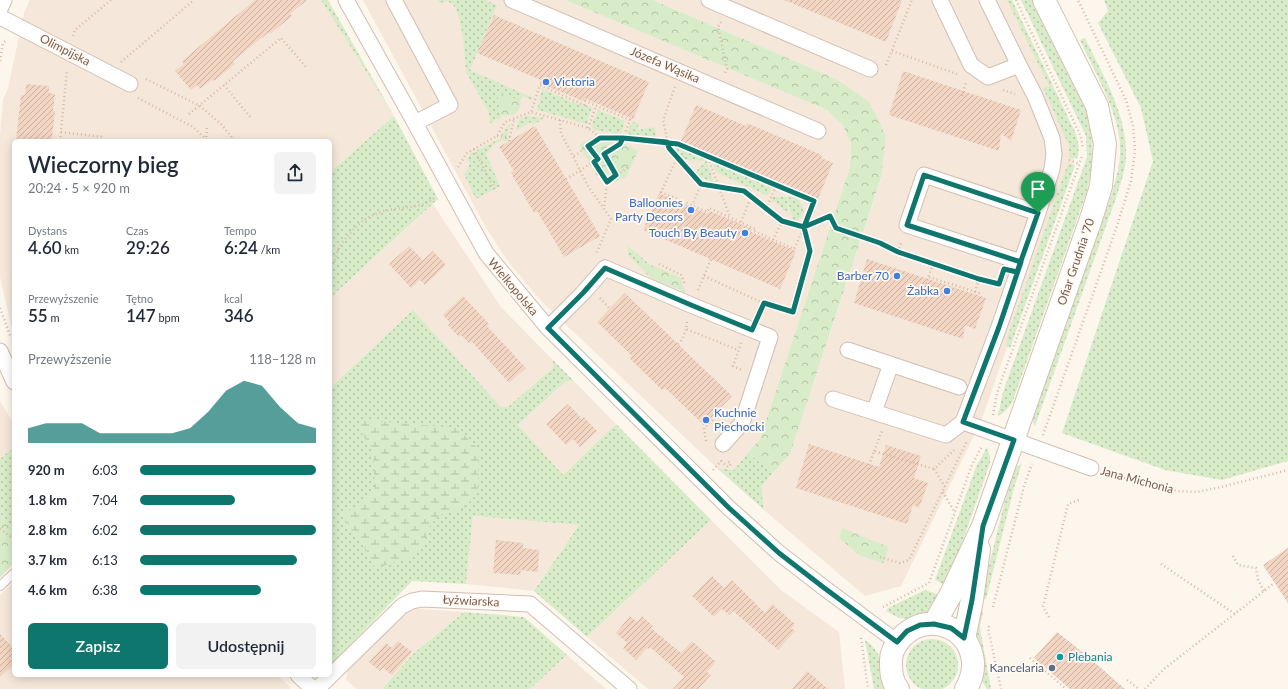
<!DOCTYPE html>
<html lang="pl">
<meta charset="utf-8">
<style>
body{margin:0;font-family:Lato,sans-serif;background:#f2f2f3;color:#1f2937;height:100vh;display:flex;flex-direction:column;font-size:15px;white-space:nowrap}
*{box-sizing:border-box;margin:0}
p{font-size:13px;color:#747a83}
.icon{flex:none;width:22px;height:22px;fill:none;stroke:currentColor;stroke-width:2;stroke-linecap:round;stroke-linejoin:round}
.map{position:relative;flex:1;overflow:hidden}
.drawer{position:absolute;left:12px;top:139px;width:320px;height:538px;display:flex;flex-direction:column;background:#fff;border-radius:6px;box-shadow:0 2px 10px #0003}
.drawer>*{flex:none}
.pin{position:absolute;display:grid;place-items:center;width:34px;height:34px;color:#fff;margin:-41px -17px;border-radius:50% 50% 50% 0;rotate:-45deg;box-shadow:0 0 4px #0007}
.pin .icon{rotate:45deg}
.round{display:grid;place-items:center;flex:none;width:42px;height:42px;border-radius:6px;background:#f2f2f3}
.summary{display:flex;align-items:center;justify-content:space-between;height:68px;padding:0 16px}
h1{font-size:22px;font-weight:600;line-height:30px}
.figures{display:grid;grid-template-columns:repeat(3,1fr);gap:6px;height:68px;padding:4px 16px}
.figures div{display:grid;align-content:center}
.figures b{font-size:17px;font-weight:600}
.figures small{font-size:11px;font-weight:400}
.figures p{font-size:11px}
.chart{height:112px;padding:8px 16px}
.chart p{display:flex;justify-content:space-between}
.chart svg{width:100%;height:72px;margin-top:4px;fill:#0f766e;opacity:.7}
.button{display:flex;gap:8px;margin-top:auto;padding:8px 16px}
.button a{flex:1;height:46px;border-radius:6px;background:#0f766e;color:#fff;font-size:16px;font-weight:600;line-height:46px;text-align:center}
.button a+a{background:#f2f2f3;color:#1f2937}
ul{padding:0 16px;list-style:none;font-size:13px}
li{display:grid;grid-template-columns:64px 48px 1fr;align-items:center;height:30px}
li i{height:10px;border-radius:5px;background:#0f766e}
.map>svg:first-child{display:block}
.residential{fill:#f5e8da}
.grass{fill:url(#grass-dots)}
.forest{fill:url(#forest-crowns)}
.wetland{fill:url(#wetland-marsh)}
.building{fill:url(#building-hatch)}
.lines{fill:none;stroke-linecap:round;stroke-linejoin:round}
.lane-casing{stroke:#d1beb0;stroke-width:10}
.street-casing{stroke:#d1beb0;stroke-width:17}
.secondary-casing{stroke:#d6c0b0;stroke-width:24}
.path{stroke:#d9b8a5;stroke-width:2.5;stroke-dasharray:1 3;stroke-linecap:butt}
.lane{stroke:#fff;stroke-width:8}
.street{stroke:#fff;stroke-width:15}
.secondary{stroke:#fff;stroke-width:22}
.route-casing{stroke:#fff;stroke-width:8}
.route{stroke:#0f766e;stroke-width:5}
.shop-dot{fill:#3f7fe0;stroke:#fffaf3;stroke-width:1.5}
.culture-dot{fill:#0f9aa8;stroke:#fffaf3;stroke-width:1.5}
.service-dot{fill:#5c6f8a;stroke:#fffaf3;stroke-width:1.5}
.labels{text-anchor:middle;stroke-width:3.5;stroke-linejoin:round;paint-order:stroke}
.street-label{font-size:12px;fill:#7a5c4d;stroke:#fffaf3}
.shop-label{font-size:12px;fill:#366cbe;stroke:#fffaf3;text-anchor:end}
.culture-label{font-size:12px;fill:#0d838f;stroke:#fffaf3;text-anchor:start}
.service-label{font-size:12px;fill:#4e5e75;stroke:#fffaf3;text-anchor:end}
</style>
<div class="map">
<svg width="1288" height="689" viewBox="0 0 1288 689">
<defs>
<pattern id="grass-dots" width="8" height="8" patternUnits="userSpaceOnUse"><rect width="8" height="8" fill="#d8ecc9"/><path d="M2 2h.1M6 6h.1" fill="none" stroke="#b4c2a5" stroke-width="1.8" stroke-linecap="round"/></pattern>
<pattern id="forest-crowns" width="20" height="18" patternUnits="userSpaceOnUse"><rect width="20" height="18" fill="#d8ecc9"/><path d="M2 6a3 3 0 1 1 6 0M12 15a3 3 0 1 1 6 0" fill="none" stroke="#b4c2a5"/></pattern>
<pattern id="wetland-marsh" width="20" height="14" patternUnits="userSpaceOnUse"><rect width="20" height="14" fill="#d8ecc9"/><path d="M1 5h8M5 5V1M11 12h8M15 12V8" fill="none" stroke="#b4c2a5"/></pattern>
<pattern id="building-hatch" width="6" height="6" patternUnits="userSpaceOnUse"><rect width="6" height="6" fill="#f3d5c3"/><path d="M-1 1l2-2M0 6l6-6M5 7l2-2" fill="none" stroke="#cab0a1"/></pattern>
</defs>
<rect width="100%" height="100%" fill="#fdf6ec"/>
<path class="residential" d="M30 0H321L394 116 330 172V141H14V332L11 325 0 277V135L3 100 8 88 24 13Z
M363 0H565L827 110 843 126 851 144 850 167 760 439 735 470 717 468 543 303 509 263 485 226Z
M653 0H1009L1079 145 981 421 901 586 865 596 764 510 761 487 790 454 881 179 886 137 836 79Z
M433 204 501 307 553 360V368L508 408 501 407 413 310 330 388V298Z
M566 381H574L616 424 563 475 518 425Z
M0 401 14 425V447L0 459Z
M473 516 579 525 534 591 466 584Z
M711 520 781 590 839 632 845 689H648L587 637Z
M14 582V675H276L290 687V689H0V595Z
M410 608 464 612 413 654 382 689H357L346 680 348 670Z
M567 655 606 689H530Z"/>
<path class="grass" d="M321 0H328L394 116 438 199 330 298V172L394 116Z
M438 0H485L497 5 470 70 533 98 532 100 522 96 520 101 497 92 501 116 500 119H496L491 125 488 111 466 72 463 37 459 17 453 4 447 1 440 3Z
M1007 0H1012L1076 134C1078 142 1080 151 1077 159L1069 157V145L1043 88 1049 86Z
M1021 0H1034L1087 111C1094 139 1094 166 1086 194L1012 403C1008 408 1004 414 998 416L1003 392 1087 157 1086 136Z
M1104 0H1288V461L1222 480 1165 470 1062 433 1153 161 1141 108 1098 23 1108 11Z
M1085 38C1103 76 1128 115 1126 159 1125 172 1120 185 1116 198L1035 426 1033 423V414L1111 196C1116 179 1121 163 1120 145 1119 113 1094 70 1080 40Z
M542 89 585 107 586 105 592 107 587 124 537 110Z
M598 110 625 121 621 134 595 130 591 126Z
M528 116 545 118 532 125 531 122 516 131 515 133 520 118Z
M510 122 507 140 505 142 503 140 494 144 486 154 500 186 476 199 464 174 468 169 470 163 467 159 470 154 499 139Z
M632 122 639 123 637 130 655 127 656 137 626 135Z
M678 147 706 159 715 185 694 173 706 161 683 160 674 148Z
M712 161 772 187 768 196 716 172Z
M1068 163 1075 165 1010 348 1006 346 1007 342V338Z
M773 197H795L799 200 804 212 797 221 788 219 793 218 788 203 787 204 789 210 785 211 775 202H771Z
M628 246 649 264 639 266 628 255Z
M413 310 501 407H508L553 368V360L574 381H566L518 425 563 475 616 424 711 520 587 637 534 591 579 525 473 516 466 584 412 581 330 666V388Z
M14 447V530L0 514V459Z
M987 447 990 457V463L947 586 935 580 976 467Z
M748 453 773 473 761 487 764 510 717 468 734 470Z
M1022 463 1014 488 986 599 981 598 1011 476 1015 469Z
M925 590 943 596 932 613 911 619 899 618 886 611 888 608Z
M978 609 981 610 983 612 980 626 981 634 991 689H987L981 680 975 641Z
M464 612 524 617 567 655 530 689H382L413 654Z
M906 665a26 26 0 1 1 52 0a26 26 0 1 1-52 0Z
M865 640C884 653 882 669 885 689H874Z"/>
<path class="forest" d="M565 0H653L836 79 868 101 878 119 886 137 881 178 790 454 773 473 748 453 760 439 850 167 851 144 843 126 827 110Z
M497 91 520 101 521 105 515 114 501 116Z
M592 137 597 143 619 141 638 151 626 177 611 183C605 181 603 176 596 175L579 145Z
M649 264 680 277 685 292 652 279 639 266Z
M0 514 14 530V563L0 578Z
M842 528 889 547 883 563 861 556 839 538Z"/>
<path class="wetland" d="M365 420 457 428 479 450 478 493 464 508 439 515 428 529 425 543 409 558 375 568 366 550 348 525 343 515 354 507 365 501 375 489 373 453 358 426Z"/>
<path class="building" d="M255 0H307L290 14 292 16 270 34 269 32 233 61 235 64 214 81 213 79 200 89 197 85 191 90 175 71 184 64 182 61Z
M784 0H902L886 42Z
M494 15 649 82 633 119 584 98 583 101 539 83 541 80 477 53Z
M903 71 1021 110 1011 141 1001 133 999 151 889 115Z
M26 84 49 86V93L55 94 53 111H55L52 138H50V141H16L21 95H25Z
M696 105 746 126 747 123 822 155 821 158 833 163 817 201 680 143Z
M535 126 600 236 564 257 537 211 534 213 511 173 514 171 499 147Z
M659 193 708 214 710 211 752 229 751 232 796 251 780 289 643 230Z
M409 246 423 260 433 251 446 265 425 285 420 280 411 288 389 264Z
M867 259 986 298 975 329 965 325 963 339 854 303Z
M625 293 732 396 704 425 665 388 662 390 630 359 632 356 597 322Z
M463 296 489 324 487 326 526 368 509 383 471 341 469 343 461 335 459 337 448 325 450 323 443 315Z
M568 404 582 419 584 417 597 431 580 447 573 439 566 445 546 424Z
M809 444 879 467 886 445 921 456 914 478 928 483 919 508 913 505 907 524 796 488Z
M496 540 523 543V548L539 550 538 572 521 570 520 575 493 573Z
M1288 548V603L1263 565Z
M712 576 724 588 732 580 765 613 772 604 795 624 791 628 795 631 778 650 733 611 729 615 722 609 714 617 692 596Z
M630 616 637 622 642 616 653 626 651 628 681 653 692 641 716 662 707 672 711 675 698 689H673L684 677 651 648 649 649 647 648 636 660 623 648 627 643 616 633Z
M1057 632 1086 655 1125 689H1070L1034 658Z
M0 634 14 649V664L0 677Z
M398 641 412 652 392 675 383 668 380 671 369 662 386 643 392 648Z
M807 671 828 689H792Z"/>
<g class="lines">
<g class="lane-casing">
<path id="lane" d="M0 586 14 573"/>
</g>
<g class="street-casing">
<path id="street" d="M346 0 415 123 486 253 548 328 729 508 779 553 823 587 897 642
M394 0 450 105 415 123
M512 0 818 131
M709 0 870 69
M940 0 971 65 988 77 1019 65
M987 0 1019 65 1035 96 1052 138 1054 154 1052 169 1038 213 999 327 963 422 1091 468
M0 9 4 0
M0 17 130 84
M1021 262 907 225 924 175 1038 213
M548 328 583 293 605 268 691 305 770 337 742 423 723 444
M848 350 959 387
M0 351 14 382
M833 399 946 435 963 422
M874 412 891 364
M298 675 313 689
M317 689 402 606 412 601 422 599 530 604 629 689"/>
</g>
<g class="secondary-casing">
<path id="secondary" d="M934 624 951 594 983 526 1092 216 1101 186 1105 144 1097 106 1044 0
M964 639 972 600 979 549
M898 689C891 681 891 670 891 660 891 652 896 644 901 638 936 601 993 642 966 689"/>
</g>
<path class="path" d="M1016 0 1081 137 1083 149
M721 22 718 27 727 69 725 73
M73 36 75 30 111 0
M892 51 957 74
M0 61 3 43 7 40
M121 62 194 0
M886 65 912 0
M146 79 200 106 221 124 235 141
M224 85 251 118
M675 87 663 120 669 148 677 158 701 184 744 191 782 221 804 227 810 251 793 312 763 303 758 315
M1003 90 1015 94
M962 96 966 82
M138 98 193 127 208 141
M189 114 281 38 306 67
M560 120 561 133 588 186 611 219 596 254
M588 128 596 106
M61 132 104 137
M497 136 510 137
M60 141 67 70
M206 141 207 125
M509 141 514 119
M588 146 598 159
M474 149 496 192
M604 154 617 175 607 182 604 208
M574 156 601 138
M708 158 730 217
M1069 160 1080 164
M593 162 607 182
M458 167 467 153 497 136 505 122 531 112 588 128 601 138H623L630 120 585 101 584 105 540 85 531 112
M617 175 629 167
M566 179 581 170 620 143 623 138 678 144 814 201 804 227 794 249 754 231 755 229 709 208 707 212 661 192 677 158
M692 206 701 184
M766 209 776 186
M741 222 751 197
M804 227 831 216 836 228 880 243 898 252 979 279 996 283
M773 240 782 221
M898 252 902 241
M659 264 681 275 685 284
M330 267C335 262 336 254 339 248 345 238 355 227 364 220 384 207 399 210 420 205 426 204 431 200 436 197
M704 276 763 303
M929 277 982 294
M926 284 933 264
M698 290 711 259
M975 292 979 279
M600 298 610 309
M0 308 11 338
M687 322 686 329 738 350
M741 343 733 366 742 370
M678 344 682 340 686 329
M993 415 997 393 1082 156
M1043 435 1117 226 1131 181 1135 151 1133 126 1126 100 1078 0
M706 441 704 428 715 418 728 413
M874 451 882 431
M868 469 874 451 934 469
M713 470 721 461 728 467 731 464 726 460
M1105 472 1154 486 1179 491 1197 492 1221 487 1288 470
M945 487 934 469 954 450
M943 492 955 513
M0 529 14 539
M1233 556 1238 565 1256 568 1258 580 1264 591
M880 557 900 563 909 560 967 441
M1161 564 1235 614
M883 607 929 583 972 465 982 446
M993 607 1024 486 1032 464
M1049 617 1043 607 1068 504 1079 500
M989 626 988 628 1001 689
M861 638 868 689
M1030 658 1066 689
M1127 680 1139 689
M1145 689 1164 669 1273 584"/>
<use href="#lane" class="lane"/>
<use href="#street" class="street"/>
<use href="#secondary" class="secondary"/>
</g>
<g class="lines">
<g class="route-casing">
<path id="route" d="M1038 213 1017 272 1004 269 999 284 979 279 898 252 880 243 836 228 830 216 804 227 782 221 744 191 701 184 669 148 667 142 623 138 620 144 604 154 616 175 607 182 594 162 598 159 588 146 600 138H623L678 144 814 201 804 227 810 251 793 312 764 303 752 330 691 305 605 268 583 293 548 328 729 508 779 553 823 587 897 642 907 631 920 625 934 624 951 628 964 638 972 600 983 526 1014 440 963 422 999 327 1021 262 907 225 924 175 1038 213"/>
</g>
<use href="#route" class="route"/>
</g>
<g class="shop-dot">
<circle cx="546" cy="82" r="4"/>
<circle cx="691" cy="210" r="4"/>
<circle cx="745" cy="233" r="4"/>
<circle cx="897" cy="276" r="4"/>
<circle cx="947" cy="291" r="4"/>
<circle cx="706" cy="420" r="4"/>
</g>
<circle class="culture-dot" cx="1060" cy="657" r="4"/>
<circle class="service-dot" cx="1052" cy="668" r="4"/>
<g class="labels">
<g class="street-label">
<text transform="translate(65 50) rotate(27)" y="4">Olimpijska</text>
<text transform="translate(665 65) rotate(23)" y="4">Józefa Wąsika</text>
<text transform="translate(1076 262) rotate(-71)" y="4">Ofiar Grudnia '70</text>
<text transform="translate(513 287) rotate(50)" y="4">Wielkopolska</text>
<text transform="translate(1137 480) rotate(15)" y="4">Jana Michonia</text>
<text transform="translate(471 601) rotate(3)" y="4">Łyżwiarska</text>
</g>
<g class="shop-label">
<text x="554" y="86" text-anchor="start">Victoria</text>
<text x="683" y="207">Balloonies<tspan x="683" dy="14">Party Decors</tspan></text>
<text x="737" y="237">Touch By Beauty</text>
<text x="889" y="280">Barber 70</text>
<text x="939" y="295">Żabka</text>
<text x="714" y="417" text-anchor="start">Kuchnie<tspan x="714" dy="14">Piechocki</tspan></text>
</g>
<g class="culture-label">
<text x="1068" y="661">Plebania</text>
</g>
<g class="service-label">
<text x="1044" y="672">Kancelaria</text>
</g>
</g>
</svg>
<div class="pin" style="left:1038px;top:213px;background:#1e9e55"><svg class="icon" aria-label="arrive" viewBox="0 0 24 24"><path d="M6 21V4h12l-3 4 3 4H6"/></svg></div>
<section class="drawer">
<div class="summary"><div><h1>Wieczorny bieg</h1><p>20:24 · 5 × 920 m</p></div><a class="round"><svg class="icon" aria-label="share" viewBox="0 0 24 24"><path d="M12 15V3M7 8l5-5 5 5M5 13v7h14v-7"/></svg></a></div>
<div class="figures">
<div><p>Dystans</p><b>4.60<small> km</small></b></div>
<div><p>Czas</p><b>29:26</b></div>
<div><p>Tempo</p><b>6:24<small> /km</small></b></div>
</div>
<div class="figures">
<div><p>Przewyższenie</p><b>55<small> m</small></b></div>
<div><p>Tętno</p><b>147<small> bpm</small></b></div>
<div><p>kcal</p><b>346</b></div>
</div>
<div class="chart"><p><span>Przewyższenie</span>118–128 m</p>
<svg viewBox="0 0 160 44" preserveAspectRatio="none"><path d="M0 44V35L10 32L20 32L30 32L40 38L50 38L60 38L70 38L80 38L90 35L100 25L110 12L120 6L130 9L140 22L150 32L160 35V44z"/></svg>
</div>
<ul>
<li><b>920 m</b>6:03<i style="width:100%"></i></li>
<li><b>1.8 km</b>7:04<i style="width:54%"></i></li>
<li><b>2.8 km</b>6:02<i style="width:100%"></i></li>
<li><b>3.7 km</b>6:13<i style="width:89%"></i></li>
<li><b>4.6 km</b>6:38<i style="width:69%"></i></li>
</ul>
<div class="button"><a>Zapisz</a><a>Udostępnij</a></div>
</section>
</div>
